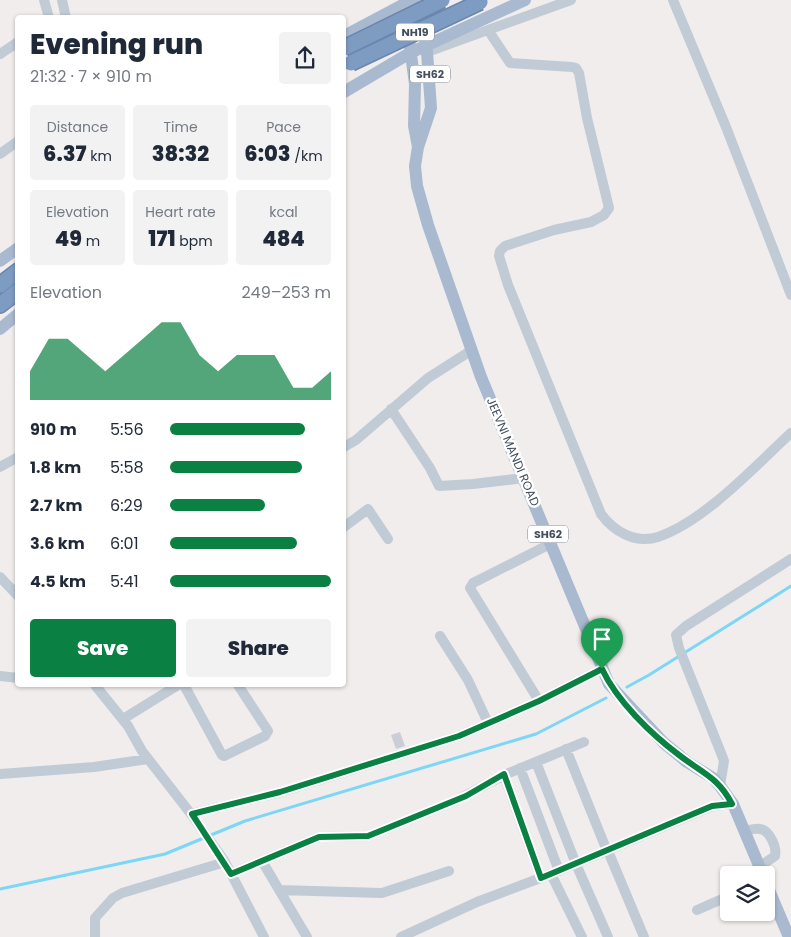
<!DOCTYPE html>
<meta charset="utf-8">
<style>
body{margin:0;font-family:Poppins,sans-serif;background:#f2f2f3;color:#1f2937;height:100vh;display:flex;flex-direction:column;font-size:19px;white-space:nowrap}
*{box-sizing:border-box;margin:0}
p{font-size:16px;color:#747a83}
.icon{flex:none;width:28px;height:28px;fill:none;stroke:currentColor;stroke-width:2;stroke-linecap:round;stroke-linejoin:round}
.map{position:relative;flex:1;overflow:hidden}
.drawer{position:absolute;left:15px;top:15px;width:331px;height:672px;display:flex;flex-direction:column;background:#fff;border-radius:5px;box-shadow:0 1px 4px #0004}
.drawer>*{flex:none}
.buttons{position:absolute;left:720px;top:866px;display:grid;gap:10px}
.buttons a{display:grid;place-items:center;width:55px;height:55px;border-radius:5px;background:#fff;box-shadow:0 1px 4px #0004;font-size:25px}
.pin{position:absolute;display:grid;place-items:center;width:42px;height:42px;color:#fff;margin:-51px -21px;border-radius:50% 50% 50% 0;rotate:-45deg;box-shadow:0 0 5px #0007}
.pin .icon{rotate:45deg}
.round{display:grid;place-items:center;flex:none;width:52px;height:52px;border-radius:5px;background:#f2f2f3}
.headline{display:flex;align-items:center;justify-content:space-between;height:85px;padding:0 15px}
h1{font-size:28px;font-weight:800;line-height:38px}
.metrics{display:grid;grid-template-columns:repeat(3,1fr);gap:8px;height:85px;padding:5px 15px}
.metrics div{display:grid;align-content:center;border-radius:5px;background:#f2f2f3;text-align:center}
.metrics b{font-size:21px;font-weight:800}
.metrics small{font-size:14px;font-weight:400}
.metrics p{font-size:14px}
.chart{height:140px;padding:10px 15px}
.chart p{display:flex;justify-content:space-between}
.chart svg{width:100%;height:90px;margin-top:5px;fill:#0b8043;opacity:.7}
.button{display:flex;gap:10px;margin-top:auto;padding:10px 15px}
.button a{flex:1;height:58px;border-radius:5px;background:#0b8043;color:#fff;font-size:20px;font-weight:800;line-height:58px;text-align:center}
.button a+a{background:#f2f2f3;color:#1f2937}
ul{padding:0 15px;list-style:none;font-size:16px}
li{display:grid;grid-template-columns:80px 60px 1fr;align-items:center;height:38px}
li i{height:12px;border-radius:6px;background:#0b8043}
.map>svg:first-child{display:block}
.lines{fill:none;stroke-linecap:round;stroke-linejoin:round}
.stream{stroke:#7cd6f6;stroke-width:3}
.building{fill:#cbced6}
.highway-casing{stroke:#6986ae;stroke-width:18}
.minor{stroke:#c1cbd6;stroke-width:10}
.major{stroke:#a9bad0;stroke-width:12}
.highway{stroke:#7e9bc2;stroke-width:15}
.highway-bridge-casing{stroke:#6986ae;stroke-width:18;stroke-linecap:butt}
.highway-bridge{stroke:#7e9bc2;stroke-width:15}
.route-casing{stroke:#fff;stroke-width:10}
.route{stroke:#0b8043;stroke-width:6}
.labels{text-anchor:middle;stroke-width:5;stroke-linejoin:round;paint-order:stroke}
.shield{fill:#fff;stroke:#7b848d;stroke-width:1}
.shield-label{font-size:11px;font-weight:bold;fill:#434f5c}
.street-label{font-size:12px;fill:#434f5c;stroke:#fff}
</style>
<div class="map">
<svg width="791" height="937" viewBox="0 0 791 937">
<rect width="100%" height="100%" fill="#f0edec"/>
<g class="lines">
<path class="stream" d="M627 687 649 675 791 586
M0 889 165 854 245 821 536 734 606 698"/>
</g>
<path class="building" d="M400 732 405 746 396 749 391 735Z"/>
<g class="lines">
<g class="highway-casing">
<path id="highway" d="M0 285 18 271
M0 305 18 291"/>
</g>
<path class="minor" d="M44 0 49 18
M62 0 66 18
M673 0 726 127 791 295
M488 30 510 63 572 67 576 68 579 73 587 118 609 208 604 215 591 222 554 230 505 246 500 251 499 256 508 285 601 514C614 532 636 544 658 537 705 521 755 466 791 433
M427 52 571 0
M0 54 18 42
M0 154 18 141
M391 409 430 468 439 486 473 484 524 478
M344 447 356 440 428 378 472 350
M0 467 18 457
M344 527 368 509 388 539
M552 543 473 583 470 588 539 701 602 669
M0 577 18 596
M440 636 468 680 488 723
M0 676 18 678
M95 685 128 726 142 751 191 814 225 862 264 937
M184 685 222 755 224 756 265 736 268 731 238 685
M123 719 178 685
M566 749 607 851
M536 762 576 864 608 937
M520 768 559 871
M0 774 94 767 148 759
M504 775 541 878
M720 786 724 761 721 753 679 648 676 635 686 626 791 559
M191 814 281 792 459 736 539 701
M744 831C749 830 755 828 760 829 770 830 777 848 775 856L759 867
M608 851 644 937
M262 861 307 937
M231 874 319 837 368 836 459 799 504 775 584 742
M551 874 582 937
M279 890 382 893 449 871
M697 910 729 896
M95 937V918L113 898 122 893 225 862
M401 937 477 902 551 874 713 806 733 804"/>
<path class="major" d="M418 0 427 52 431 108 418 147 415 166 417 186 428 225 481 377 609 684 664 743 687 762 713 778 720 786 733 804 763 875
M404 3 415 84 414 126 418 147
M344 36 410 1
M344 92 410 53 525 0
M0 261 18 248
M0 329 18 314
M766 883 789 937"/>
<use href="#highway" class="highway"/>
<g class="highway-bridge-casing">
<path id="highway-bridge" d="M344 48 442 0
M351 63 480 2"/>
</g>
<use href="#highway-bridge" class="highway-bridge"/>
</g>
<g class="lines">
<g class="route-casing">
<path id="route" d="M602 669C617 701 651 734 679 755 702 773 718 777 732 804L712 806 541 878 504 774 466 796 368 836 319 837 231 874 192 814 280 792 459 736 539 701Z"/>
</g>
<use href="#route" class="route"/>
</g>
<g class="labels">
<g class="shield">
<rect x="396" y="23.5" width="38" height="17" rx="4"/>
<rect x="410" y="65.5" width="40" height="17" rx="4"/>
<rect x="528" y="525.5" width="40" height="17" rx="4"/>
</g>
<g class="shield-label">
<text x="415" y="36">NH19</text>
<text x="430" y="78">SH62</text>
<text x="548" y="538">SH62</text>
</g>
<g class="street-label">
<text transform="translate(513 452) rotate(67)" y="4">JEEVNI MANDI ROAD</text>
</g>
</g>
</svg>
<div class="buttons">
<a><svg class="icon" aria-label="layers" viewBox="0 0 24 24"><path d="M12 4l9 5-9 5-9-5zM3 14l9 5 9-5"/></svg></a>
</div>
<div class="pin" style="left:602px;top:669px;background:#1e9e55"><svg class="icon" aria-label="arrive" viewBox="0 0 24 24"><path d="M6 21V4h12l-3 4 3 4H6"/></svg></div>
<section class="drawer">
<div class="headline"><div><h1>Evening run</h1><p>21:32 · 7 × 910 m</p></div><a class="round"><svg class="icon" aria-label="share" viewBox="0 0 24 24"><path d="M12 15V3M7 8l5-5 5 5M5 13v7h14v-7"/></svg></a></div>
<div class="metrics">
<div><p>Distance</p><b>6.37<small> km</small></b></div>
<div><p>Time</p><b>38:32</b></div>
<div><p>Pace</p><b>6:03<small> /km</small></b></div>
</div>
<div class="metrics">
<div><p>Elevation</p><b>49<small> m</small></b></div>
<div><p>Heart rate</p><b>171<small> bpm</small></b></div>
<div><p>kcal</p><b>484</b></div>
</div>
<div class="chart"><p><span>Elevation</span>249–253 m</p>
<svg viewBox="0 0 160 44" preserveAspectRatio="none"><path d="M0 44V30L10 14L20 14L30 22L40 30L50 22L60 14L70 6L80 6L90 22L100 30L110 22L120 22L130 22L140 38L150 38L160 30V44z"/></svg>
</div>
<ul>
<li><b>910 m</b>5:56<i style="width:84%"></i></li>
<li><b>1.8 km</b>5:58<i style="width:82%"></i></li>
<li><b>2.7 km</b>6:29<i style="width:59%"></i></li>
<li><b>3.6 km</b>6:01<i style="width:79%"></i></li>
<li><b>4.5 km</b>5:41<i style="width:100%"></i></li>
</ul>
<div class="button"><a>Save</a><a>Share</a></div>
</section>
</div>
